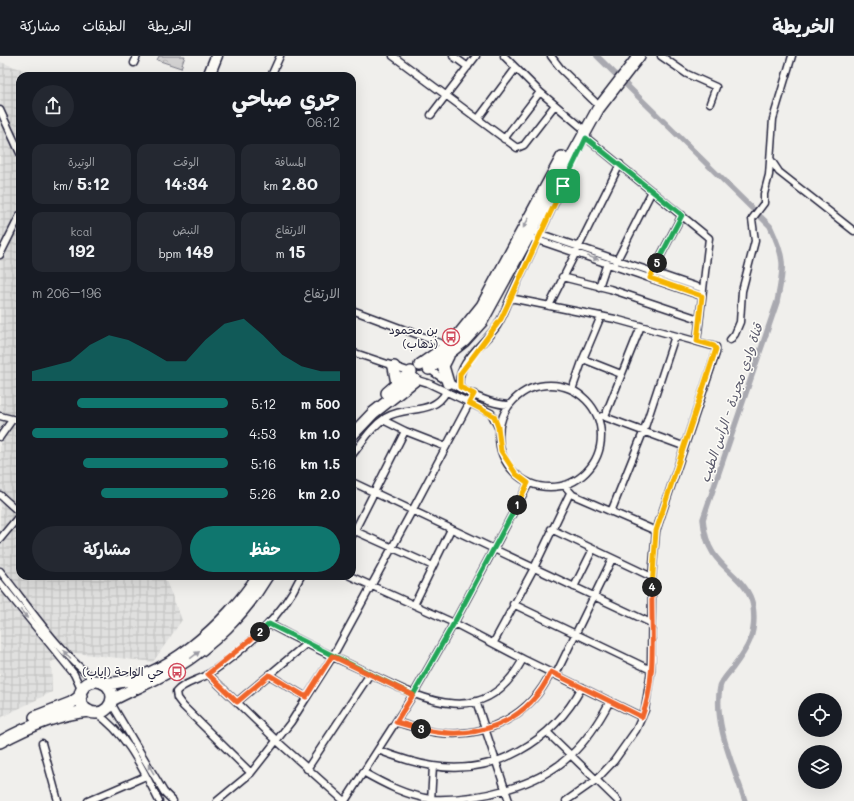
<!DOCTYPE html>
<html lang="ar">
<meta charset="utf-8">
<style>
body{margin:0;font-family:Mali,"Playpen Sans Arabic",sans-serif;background:#242831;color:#f1f3f6;direction:rtl;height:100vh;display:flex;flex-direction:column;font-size:15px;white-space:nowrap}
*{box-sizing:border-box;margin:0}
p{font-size:13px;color:#9ea1a6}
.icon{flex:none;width:22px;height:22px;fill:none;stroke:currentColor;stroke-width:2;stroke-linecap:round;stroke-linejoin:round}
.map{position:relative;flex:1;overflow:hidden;direction:ltr}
.panel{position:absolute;left:16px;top:16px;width:340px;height:508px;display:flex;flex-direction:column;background:#171b24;border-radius:12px;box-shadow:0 4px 16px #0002;direction:rtl}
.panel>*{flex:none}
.controls{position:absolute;left:798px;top:637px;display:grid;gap:8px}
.controls a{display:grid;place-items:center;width:44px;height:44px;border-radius:50%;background:#171b24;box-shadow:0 4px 16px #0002;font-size:20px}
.pin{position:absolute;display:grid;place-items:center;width:34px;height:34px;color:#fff;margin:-17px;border-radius:8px;box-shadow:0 2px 6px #0006}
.km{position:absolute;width:20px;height:20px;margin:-10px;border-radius:50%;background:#222;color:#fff;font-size:11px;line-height:20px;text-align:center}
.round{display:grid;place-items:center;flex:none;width:42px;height:42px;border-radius:21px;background:#242831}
.overview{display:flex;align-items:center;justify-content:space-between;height:68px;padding:0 16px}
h1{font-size:22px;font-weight:700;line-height:30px}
.stats{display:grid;grid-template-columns:repeat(3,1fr);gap:6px;height:68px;padding:4px 16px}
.stats div{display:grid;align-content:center;border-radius:10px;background:#242831;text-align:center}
.stats b{font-size:17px;font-weight:700}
.stats small{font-size:11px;font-weight:400}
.stats p{font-size:11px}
.chart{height:112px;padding:8px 16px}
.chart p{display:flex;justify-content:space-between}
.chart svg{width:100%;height:72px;margin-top:4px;fill:#0f766e;opacity:.7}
.cta{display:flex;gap:8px;margin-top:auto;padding:8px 16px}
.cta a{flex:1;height:46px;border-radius:24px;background:#0f766e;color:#fff;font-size:16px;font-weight:700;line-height:46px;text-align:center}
.cta a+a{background:#242831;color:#f1f3f6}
ul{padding:0 16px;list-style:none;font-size:13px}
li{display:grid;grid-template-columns:64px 48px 1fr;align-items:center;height:30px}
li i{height:10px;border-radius:5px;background:#0f766e}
header{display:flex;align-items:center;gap:24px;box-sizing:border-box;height:56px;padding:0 20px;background:#171b24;border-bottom:1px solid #363941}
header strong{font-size:19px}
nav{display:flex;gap:22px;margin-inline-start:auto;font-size:14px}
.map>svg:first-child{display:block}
.industrial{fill:url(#industrial-grid)}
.park{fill:url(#park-crowns);stroke:#7a7a86}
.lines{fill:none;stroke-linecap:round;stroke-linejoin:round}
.canal{stroke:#a9a9b0;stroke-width:5.5}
.street-casing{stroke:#22223b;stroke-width:9}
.highway-casing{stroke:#22223b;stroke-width:14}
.street{stroke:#fdfcf7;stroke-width:6}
.highway{stroke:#fdfcf7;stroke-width:11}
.oneway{fill:#9a9aa2}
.split-1-casing{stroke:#fff;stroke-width:8}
.split-2-casing{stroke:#fff;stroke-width:8}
.split-3-casing{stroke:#fff;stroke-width:8}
.split-4-casing{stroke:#fff;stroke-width:8}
.split-5-casing{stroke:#fff;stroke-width:8}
.split-6-casing{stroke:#fff;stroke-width:8}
.split-1{stroke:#f5b400;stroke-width:5}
.split-2{stroke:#22a559;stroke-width:5}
.split-3{stroke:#f0652b;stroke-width:5}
.split-4{stroke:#f0652b;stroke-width:5}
.split-5{stroke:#f5b400;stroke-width:5}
.split-6{stroke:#22a559;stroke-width:5}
.labels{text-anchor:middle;stroke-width:3;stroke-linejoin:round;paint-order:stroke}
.poi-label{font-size:12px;fill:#22223b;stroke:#fdfcf7;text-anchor:end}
.water-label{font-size:13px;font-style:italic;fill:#58586a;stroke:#fdfcf7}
</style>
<header>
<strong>الخريطة</strong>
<nav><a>الخريطة</a><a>الطبقات</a><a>مشاركة</a></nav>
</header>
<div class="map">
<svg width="854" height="745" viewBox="0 0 854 745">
<defs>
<pattern id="industrial-grid" width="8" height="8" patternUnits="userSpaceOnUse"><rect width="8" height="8" fill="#e0e0df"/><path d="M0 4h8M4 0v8" fill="none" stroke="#c0c0c0"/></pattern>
<pattern id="park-crowns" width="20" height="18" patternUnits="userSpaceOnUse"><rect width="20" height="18" fill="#d2d1d1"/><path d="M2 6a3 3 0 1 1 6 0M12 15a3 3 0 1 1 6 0" fill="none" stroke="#b4b3b4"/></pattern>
</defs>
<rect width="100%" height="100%" fill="#f0efec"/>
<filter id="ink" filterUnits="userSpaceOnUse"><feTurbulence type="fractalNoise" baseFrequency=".025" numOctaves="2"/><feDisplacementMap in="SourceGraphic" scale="8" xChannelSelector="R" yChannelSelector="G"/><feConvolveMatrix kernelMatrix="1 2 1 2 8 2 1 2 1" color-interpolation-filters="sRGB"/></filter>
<g filter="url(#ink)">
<path class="industrial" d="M0 6 42 20H20V520H164L182 564 153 606 75 597 51 606 52 636 0 662Z"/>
<path class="park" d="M159 0H185L181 12 157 4Z"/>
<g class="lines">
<path class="canal" d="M597 0 770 170C786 204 784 210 777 246L703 463C704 476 706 486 713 497 725 516 749 526 753 550 757 578 748 592 732 613 728 618 721 625 720 631 713 667 734 711 745 745"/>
<g class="street-casing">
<path id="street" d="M393 0 517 92 524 89 555 49
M453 0 468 11
M504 0 540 36 580 70
M551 0 561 13 595 46
M661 0 687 18 716 31 710 47
M134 7 137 0
M206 20 214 0
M211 20 219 0
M271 20 280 0
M0 54 20 97
M431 59 476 0
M478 63 516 12
M583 79 709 182 697 285
M504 83 540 36
M771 104 779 116 854 175
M532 175 703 233
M529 181 702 240
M0 199 20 159
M616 206 652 135
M650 220 682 159
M562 221 610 233 699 263
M599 231 607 207
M510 242 568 118
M549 250 620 108
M352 254 448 290
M730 284 735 278 740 266 742 235 755 185 752 163 764 147V138L769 119 773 63 792 0
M352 296 411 316
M583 303 621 318
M429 313C447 327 485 348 508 349
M418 324 428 327 491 357 498 371
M499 380a51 51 0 1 1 102 0a51 51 0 1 1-102 0Z
M460 331C455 308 484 288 497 270 503 261 506 252 510 242L615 263 716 291V297L656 475 573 439 564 429
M572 334 583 303 601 260
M0 360 20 365
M602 360 683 390
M605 360 641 270
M383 364 405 375 446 391
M0 381 12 364
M352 399C362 387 371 371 385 362 405 349 433 360 446 336
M352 426 651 567
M0 439 20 457
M611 456 644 374 675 280
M551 473 652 521
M355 475 433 510 414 549
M352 480 405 375
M0 483 20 459
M433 510 451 473
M0 515C30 552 58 596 96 625
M350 520 454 567 523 603 642 661
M0 527 74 618 80 631 81 638
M574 531 593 493
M513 548 651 614
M269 568C300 585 331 600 362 614 420 642 483 678 523 603
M494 586 534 512 570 437
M208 618 277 685 344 745
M556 618 612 503
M269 619 306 641
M476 645 509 745
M237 646 306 588
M111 647 164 736 173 745
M96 657C127 678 142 712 159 745
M396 666C410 670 426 676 441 677 487 682 531 659 551 616
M547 676 618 745
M42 687 58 745
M378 694C396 701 414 707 433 710 495 720 553 685 582 631
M307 713 370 618
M363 716C384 728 407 740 431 743 477 745 537 731 571 699 587 684 600 664 610 645
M251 717 183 650 177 642 176 636C183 627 199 624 209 618 247 592 281 562 301 520
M88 745 146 720
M217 745 251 717 291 666 333 600 412 455 474 338
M345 745 413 639 454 567 529 427
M431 745 433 710
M566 745 596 724 614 705 636 674 645 654 651 614 652 521 656 475"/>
</g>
<g class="highway-casing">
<path id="highway" d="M448 300 443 310 448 327
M420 309 453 286 482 250 562 101
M394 311 397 328
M429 313 464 285 482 265 598 53 639 0
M387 337 411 316
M352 379 373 357 415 324
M80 641a16 16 0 1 1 32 0a16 16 0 1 1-32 0Z
M103 627C160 630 229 565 258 520
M112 644C133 633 155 624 175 612 212 590 245 557 267 520
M35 661 71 647 81 640
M0 686C27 671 57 658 89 655"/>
</g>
<use href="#street" class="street"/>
<use href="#highway" class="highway"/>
</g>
<defs><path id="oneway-solid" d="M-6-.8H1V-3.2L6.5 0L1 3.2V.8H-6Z"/></defs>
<g class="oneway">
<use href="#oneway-solid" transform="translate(526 167) rotate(120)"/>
<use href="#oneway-solid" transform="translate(593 202) rotate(19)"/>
<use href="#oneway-solid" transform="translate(24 558) rotate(51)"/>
<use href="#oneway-solid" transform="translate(67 599) rotate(-130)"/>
<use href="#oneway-solid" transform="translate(195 599) rotate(-37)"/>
<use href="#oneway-solid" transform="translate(151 713) rotate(-120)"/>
</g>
</g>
<g class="lines" filter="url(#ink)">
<g class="split-1-casing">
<path id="split-1" d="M517 449 528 427 516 418 501 395 498 371 494 360 469 347 474 338 460 331V318L501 263 563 130"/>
</g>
<g class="split-2-casing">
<path id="split-2" d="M260 576 269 568 413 639 454 567 517 449"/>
</g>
<g class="split-3-casing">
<path id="split-3" d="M260 576 208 618 237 646 269 619 306 641 332 600 413 639 396 666 421 673"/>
</g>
<g class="split-4-casing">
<path id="split-4" d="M421 673C475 686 527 668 551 616L642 661C657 621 651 573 652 531"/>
</g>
<g class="split-5-casing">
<path id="split-5" d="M652 531 656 475 716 293 714 290 697 285 702 240 650 222 657 207"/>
</g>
<g class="split-6-casing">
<path id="split-6" d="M563 130 586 82 682 159 657 207"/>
</g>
<use href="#split-1" class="split-1"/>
<use href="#split-2" class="split-2"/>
<use href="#split-3" class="split-3"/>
<use href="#split-4" class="split-4"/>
<use href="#split-5" class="split-5"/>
<use href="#split-6" class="split-6"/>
</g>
<defs>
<g id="bus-ring" transform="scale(0.9)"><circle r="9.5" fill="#fdfcf7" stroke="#d1495b" stroke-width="1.5"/><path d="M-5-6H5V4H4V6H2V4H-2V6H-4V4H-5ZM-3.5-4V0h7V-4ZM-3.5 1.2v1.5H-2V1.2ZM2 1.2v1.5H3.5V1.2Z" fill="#d1495b"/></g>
</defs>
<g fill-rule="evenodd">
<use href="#bus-ring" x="451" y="281"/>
<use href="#bus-ring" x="177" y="616"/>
</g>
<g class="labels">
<g class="poi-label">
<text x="438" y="278">بن محمود<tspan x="438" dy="14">(ذهاب)</tspan></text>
<text x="164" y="620">حي الواحة (إياب)</text>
</g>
<g class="water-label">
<text transform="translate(731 347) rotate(-71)" y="5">قناة وادي مجردة - الرأس الطيب</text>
</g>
</g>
</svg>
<div class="controls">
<a><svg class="icon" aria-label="locate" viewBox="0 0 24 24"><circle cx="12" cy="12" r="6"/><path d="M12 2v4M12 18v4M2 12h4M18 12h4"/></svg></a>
<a><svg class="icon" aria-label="layers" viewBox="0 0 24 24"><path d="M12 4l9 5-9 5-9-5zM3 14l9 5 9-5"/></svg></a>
</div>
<div class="pin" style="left:563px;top:130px;background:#1e9e55"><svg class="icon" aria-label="arrive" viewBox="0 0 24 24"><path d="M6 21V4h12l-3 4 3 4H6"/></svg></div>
<b class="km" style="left:517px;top:449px">1</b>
<b class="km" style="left:260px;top:576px">2</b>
<b class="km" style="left:421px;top:673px">3</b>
<b class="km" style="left:652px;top:531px">4</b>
<b class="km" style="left:657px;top:207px">5</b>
<section class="panel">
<div class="overview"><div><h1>جري صباحي</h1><p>06:12</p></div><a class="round"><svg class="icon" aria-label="share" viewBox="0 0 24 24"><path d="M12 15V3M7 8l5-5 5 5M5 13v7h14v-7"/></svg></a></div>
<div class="stats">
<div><p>المسافة</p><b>2.80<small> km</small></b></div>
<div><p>الوقت</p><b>14:34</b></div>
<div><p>الوتيرة</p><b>5:12<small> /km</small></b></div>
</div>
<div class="stats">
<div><p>الارتفاع</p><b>15<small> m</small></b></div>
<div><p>النبض</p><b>149<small> bpm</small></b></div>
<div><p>kcal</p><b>192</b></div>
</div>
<div class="chart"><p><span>الارتفاع</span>196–206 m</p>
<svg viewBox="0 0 160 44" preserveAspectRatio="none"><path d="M0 44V38L10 35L20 32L30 22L40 16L50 19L60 25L70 32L80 32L90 19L100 9L110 6L120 16L130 28L140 35L150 38L160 38V44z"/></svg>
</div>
<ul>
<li><b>500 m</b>5:12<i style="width:77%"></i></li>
<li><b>1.0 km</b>4:53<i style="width:100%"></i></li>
<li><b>1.5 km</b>5:16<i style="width:74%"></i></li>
<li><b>2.0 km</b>5:26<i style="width:65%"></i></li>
</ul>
<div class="cta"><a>حفظ</a><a>مشاركة</a></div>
</section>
</div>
